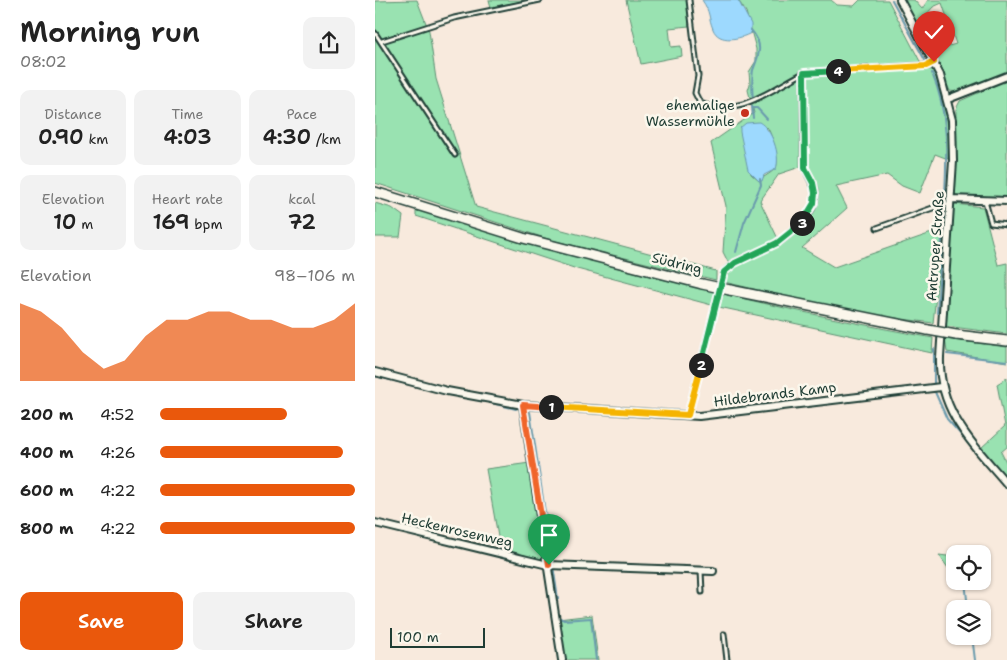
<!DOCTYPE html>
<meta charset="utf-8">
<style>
body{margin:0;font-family:"Shantell Sans",sans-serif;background:#f2f2f2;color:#222;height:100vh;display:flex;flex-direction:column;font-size:19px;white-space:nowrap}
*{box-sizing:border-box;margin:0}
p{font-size:16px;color:#767676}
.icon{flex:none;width:28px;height:28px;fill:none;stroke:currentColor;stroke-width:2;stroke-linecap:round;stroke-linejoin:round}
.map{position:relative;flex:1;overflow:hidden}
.panel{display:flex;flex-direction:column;background:#fff;width:375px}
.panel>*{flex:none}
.tools{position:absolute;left:571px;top:545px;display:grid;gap:10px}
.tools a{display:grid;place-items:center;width:45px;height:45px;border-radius:10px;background:#fff;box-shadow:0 1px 4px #0004;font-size:25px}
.scale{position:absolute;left:15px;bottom:12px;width:95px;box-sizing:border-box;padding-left:5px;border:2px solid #1f3d34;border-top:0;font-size:14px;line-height:18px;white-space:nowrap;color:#1f3d34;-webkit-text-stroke:4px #fbf7ec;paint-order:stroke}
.pin{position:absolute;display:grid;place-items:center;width:42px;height:42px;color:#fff;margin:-51px -21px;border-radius:50% 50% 50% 0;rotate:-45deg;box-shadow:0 0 5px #0007}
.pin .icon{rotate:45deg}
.km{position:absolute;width:25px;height:25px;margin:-12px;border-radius:50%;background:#222;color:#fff;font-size:14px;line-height:25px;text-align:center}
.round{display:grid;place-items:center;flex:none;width:52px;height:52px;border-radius:10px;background:#f2f2f2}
.head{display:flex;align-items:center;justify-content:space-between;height:85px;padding:0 20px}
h1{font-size:28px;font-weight:600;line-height:38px}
.figures{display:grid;grid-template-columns:repeat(3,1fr);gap:8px;height:85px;padding:5px 20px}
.figures div{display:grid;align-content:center;border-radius:10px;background:#f2f2f2;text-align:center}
.figures b{font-size:21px;font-weight:600}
.figures small{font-size:14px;font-weight:400}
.figures p{font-size:14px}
.chart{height:140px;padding:10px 20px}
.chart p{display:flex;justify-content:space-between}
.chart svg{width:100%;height:90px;margin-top:5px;fill:#ea580c;opacity:.7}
.cta{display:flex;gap:10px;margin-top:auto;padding:10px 20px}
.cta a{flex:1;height:58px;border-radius:10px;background:#ea580c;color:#fff;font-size:20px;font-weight:600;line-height:58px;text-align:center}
.cta a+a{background:#f2f2f2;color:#222}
ul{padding:0 20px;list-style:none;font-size:16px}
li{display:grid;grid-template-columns:80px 60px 1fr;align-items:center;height:38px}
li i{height:12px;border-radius:6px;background:#ea580c}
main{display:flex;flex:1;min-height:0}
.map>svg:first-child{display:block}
.green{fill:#99e2b1;stroke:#5c9072;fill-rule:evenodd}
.water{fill:#9dd9fe;stroke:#6b9bad}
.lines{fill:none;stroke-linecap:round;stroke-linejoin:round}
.stream{stroke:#6b9bad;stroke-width:2}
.service-casing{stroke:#1f3d34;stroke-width:7}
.minor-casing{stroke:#1f3d34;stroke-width:10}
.secondary-casing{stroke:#1f3d34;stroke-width:12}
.service{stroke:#fbf7ec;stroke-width:3}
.minor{stroke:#fbf7ec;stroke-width:6}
.secondary{stroke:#fbf7ec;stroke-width:9}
.secondary-bridge-casing{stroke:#1f3d34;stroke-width:12;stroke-linecap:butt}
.secondary-bridge{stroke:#fbf7ec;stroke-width:9}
.split-1-casing{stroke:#fff;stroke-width:10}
.split-2-casing{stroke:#fff;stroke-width:10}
.split-3-casing{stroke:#fff;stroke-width:10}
.split-4-casing{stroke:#fff;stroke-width:10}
.split-5-casing{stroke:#fff;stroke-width:10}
.split-1{stroke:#f0652b;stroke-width:6}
.split-2{stroke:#f5b400;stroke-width:6}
.split-3{stroke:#22a559;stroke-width:6}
.split-4{stroke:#22a559;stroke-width:6}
.split-5{stroke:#f5b400;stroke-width:6}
.poi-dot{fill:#c8321e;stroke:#fbf7ec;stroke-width:2}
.labels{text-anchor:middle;stroke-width:5;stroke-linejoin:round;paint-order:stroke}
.poi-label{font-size:14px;fill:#1f3d34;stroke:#fbf7ec;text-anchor:end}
.street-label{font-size:14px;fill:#1f3d34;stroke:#fbf7ec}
</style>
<main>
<section class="panel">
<div class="head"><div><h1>Morning run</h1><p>08:02</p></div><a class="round"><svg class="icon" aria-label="share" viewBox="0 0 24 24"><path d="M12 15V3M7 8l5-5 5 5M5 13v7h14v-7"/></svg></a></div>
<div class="figures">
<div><p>Distance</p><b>0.90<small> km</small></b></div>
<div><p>Time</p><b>4:03</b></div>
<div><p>Pace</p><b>4:30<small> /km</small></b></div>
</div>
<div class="figures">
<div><p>Elevation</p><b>10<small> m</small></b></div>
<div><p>Heart rate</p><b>169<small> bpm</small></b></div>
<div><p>kcal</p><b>72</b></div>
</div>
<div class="chart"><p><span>Elevation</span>98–106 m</p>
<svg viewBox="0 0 160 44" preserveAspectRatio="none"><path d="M0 44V6L10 10L20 18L30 30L40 38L50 34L60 22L70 14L80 14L90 10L100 10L110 14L120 14L130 18L140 18L150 14L160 6V44z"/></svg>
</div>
<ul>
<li><b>200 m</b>4:52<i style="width:65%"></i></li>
<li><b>400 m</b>4:26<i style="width:94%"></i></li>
<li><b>600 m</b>4:22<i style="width:100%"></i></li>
<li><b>800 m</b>4:22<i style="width:100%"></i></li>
</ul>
<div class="cta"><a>Save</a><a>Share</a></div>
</section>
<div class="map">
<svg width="632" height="660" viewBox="0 0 632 660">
<rect width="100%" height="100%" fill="#f8eadd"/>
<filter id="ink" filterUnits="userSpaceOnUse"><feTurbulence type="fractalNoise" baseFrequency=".02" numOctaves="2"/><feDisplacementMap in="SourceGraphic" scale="10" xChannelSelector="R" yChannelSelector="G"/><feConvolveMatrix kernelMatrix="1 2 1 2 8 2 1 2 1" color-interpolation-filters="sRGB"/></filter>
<g filter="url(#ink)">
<path class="green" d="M42 0 54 31 61 79 101 207 341 271V280L176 240 0 183V36L2 33 0 29V1Z
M114 0H154L116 7Z
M251 0H312L314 26 294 28 296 47 306 46 307 56 266 64Z
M363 0H456L462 5 479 6 485 0H513L549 69 558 70C571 101 575 125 573 159L560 154 545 193 527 186 512 175 461 186 472 208 427 248 459 267 568 229 558 323 482 313 349 282C356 264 373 261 389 252L387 249 356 263 353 262 348 252 351 206 336 143 379 113 373 90 375 84 374 72 381 61V49L371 12ZM425 72 445 74 432 75C432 104 430 133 432 161 433 171 442 179 444 189 447 213 423 232 406 245L385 201 404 174 425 167ZM392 127C397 134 406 163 400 169 395 174 389 176 384 181L376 174 370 153Z
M529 0H539L547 9 553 0H632V74L583 92 575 91 556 51 581 44 567 3 558 7 542 25Z
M632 80V199L580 196 581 109 585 101Z
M0 203 17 208 28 216 25 237H0Z
M579 204 608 207 623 265 632 263V334L570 326Z
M41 207C84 221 127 236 171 248 298 284 428 314 558 338L557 353 344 307 202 269 41 216Z
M570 339 632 347V362L572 352Z
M632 378V447L626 452 632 464V478L606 448 630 426 622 384Z
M155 463 170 561 125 548 111 469Z
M564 555 580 557V578Z
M217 615 223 660H190L183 619Z"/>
<path class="water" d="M327 0H363L376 24V33C365 39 344 44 338 29 333 17 336 13 327 0Z
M384 122C397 129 406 155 401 169L389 175 387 181H384L373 170 365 132V128L371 123Z"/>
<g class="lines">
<path class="stream" d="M517 0 551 62
M376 30C389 45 384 55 378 70 377 74 377 94 378 98
M557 73C574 113 572 152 570 195
M377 106 378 118
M377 108H382L392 119
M361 252 369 223 386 185 385 179
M562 313 569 208
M572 354 632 361
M0 376 36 385
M559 384V349
M560 392 572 419 588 437
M100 399 141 409
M155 412 183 599
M590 581 593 609
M185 618 189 620 216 618 221 660
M597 636 600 660"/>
<g class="service-casing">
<path id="service" d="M314 0 323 76 320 93 325 103C365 118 396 89 429 73
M0 33 80 155
M7 41 79 18 165 0
M610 201 616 223 632 225
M502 228 566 205 575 204
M313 415 349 272C362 256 391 252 408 239 420 229 433 219 439 205 445 187 431 180 430 165 427 135 429 103 429 73L551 65 558 63
M326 571 327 592
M349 634 352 660"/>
</g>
<g class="minor-casing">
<path id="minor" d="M525 0 565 75 577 120 578 161 565 357C563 412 599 445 632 484
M573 99 632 76
M575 199 632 201
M0 372 72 391 148 405 324 416 566 387
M148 405 187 660
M0 523 173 565 338 571"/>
</g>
<g class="secondary-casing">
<path id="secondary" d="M0 192 148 238 327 284
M355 290 553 330
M581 335 632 341"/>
</g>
<use href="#service" class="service"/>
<use href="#minor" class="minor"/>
<use href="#secondary" class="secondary"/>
<g class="secondary-bridge-casing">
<path id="secondary-bridge" d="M327 284 355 290
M553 330 581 335"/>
</g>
<use href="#secondary-bridge" class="secondary-bridge"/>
</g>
</g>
<g class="lines" filter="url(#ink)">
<g class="split-1-casing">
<path id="split-1" d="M174 565 148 405 176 407"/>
</g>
<g class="split-2-casing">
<path id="split-2" d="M176 407 313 415 326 365"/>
</g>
<g class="split-3-casing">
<path id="split-3" d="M326 365 349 272 360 263 402 243 427 223"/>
</g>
<g class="split-4-casing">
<path id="split-4" d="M427 223 439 203 440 193 438 183 430 168 429 73 463 71"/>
</g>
<g class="split-5-casing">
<path id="split-5" d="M463 71 551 66 559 62"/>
</g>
<use href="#split-1" class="split-1"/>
<use href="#split-2" class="split-2"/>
<use href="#split-3" class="split-3"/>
<use href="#split-4" class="split-4"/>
<use href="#split-5" class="split-5"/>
</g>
<circle class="poi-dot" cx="370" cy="113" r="5"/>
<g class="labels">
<g class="poi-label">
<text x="360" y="110">ehemalige<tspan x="360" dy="16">Wassermühle</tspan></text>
</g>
<g class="street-label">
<text transform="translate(560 246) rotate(-86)" y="5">Antruper Straße</text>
<text transform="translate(302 263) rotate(14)" y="5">Südring</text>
<text transform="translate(400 394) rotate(-7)" y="5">Hildebrands Kamp</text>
<text transform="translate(82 530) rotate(13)" y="5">Heckenrosenweg</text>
</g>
</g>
</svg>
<div class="tools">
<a><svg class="icon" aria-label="locate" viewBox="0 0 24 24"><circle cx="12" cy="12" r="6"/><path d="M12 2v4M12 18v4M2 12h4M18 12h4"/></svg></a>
<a><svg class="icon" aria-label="layers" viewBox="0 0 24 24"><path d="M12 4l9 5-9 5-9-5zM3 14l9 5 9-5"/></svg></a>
</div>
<div class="scale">100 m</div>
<div class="pin" style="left:174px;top:565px;background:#1e9e55"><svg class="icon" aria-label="arrive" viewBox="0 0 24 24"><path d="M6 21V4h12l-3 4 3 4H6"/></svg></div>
<div class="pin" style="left:559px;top:62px;background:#d93025"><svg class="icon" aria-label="check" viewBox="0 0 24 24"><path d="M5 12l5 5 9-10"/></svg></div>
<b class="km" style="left:176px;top:407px">1</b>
<b class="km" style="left:326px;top:365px">2</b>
<b class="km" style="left:427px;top:223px">3</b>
<b class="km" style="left:463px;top:71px">4</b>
</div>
</main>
